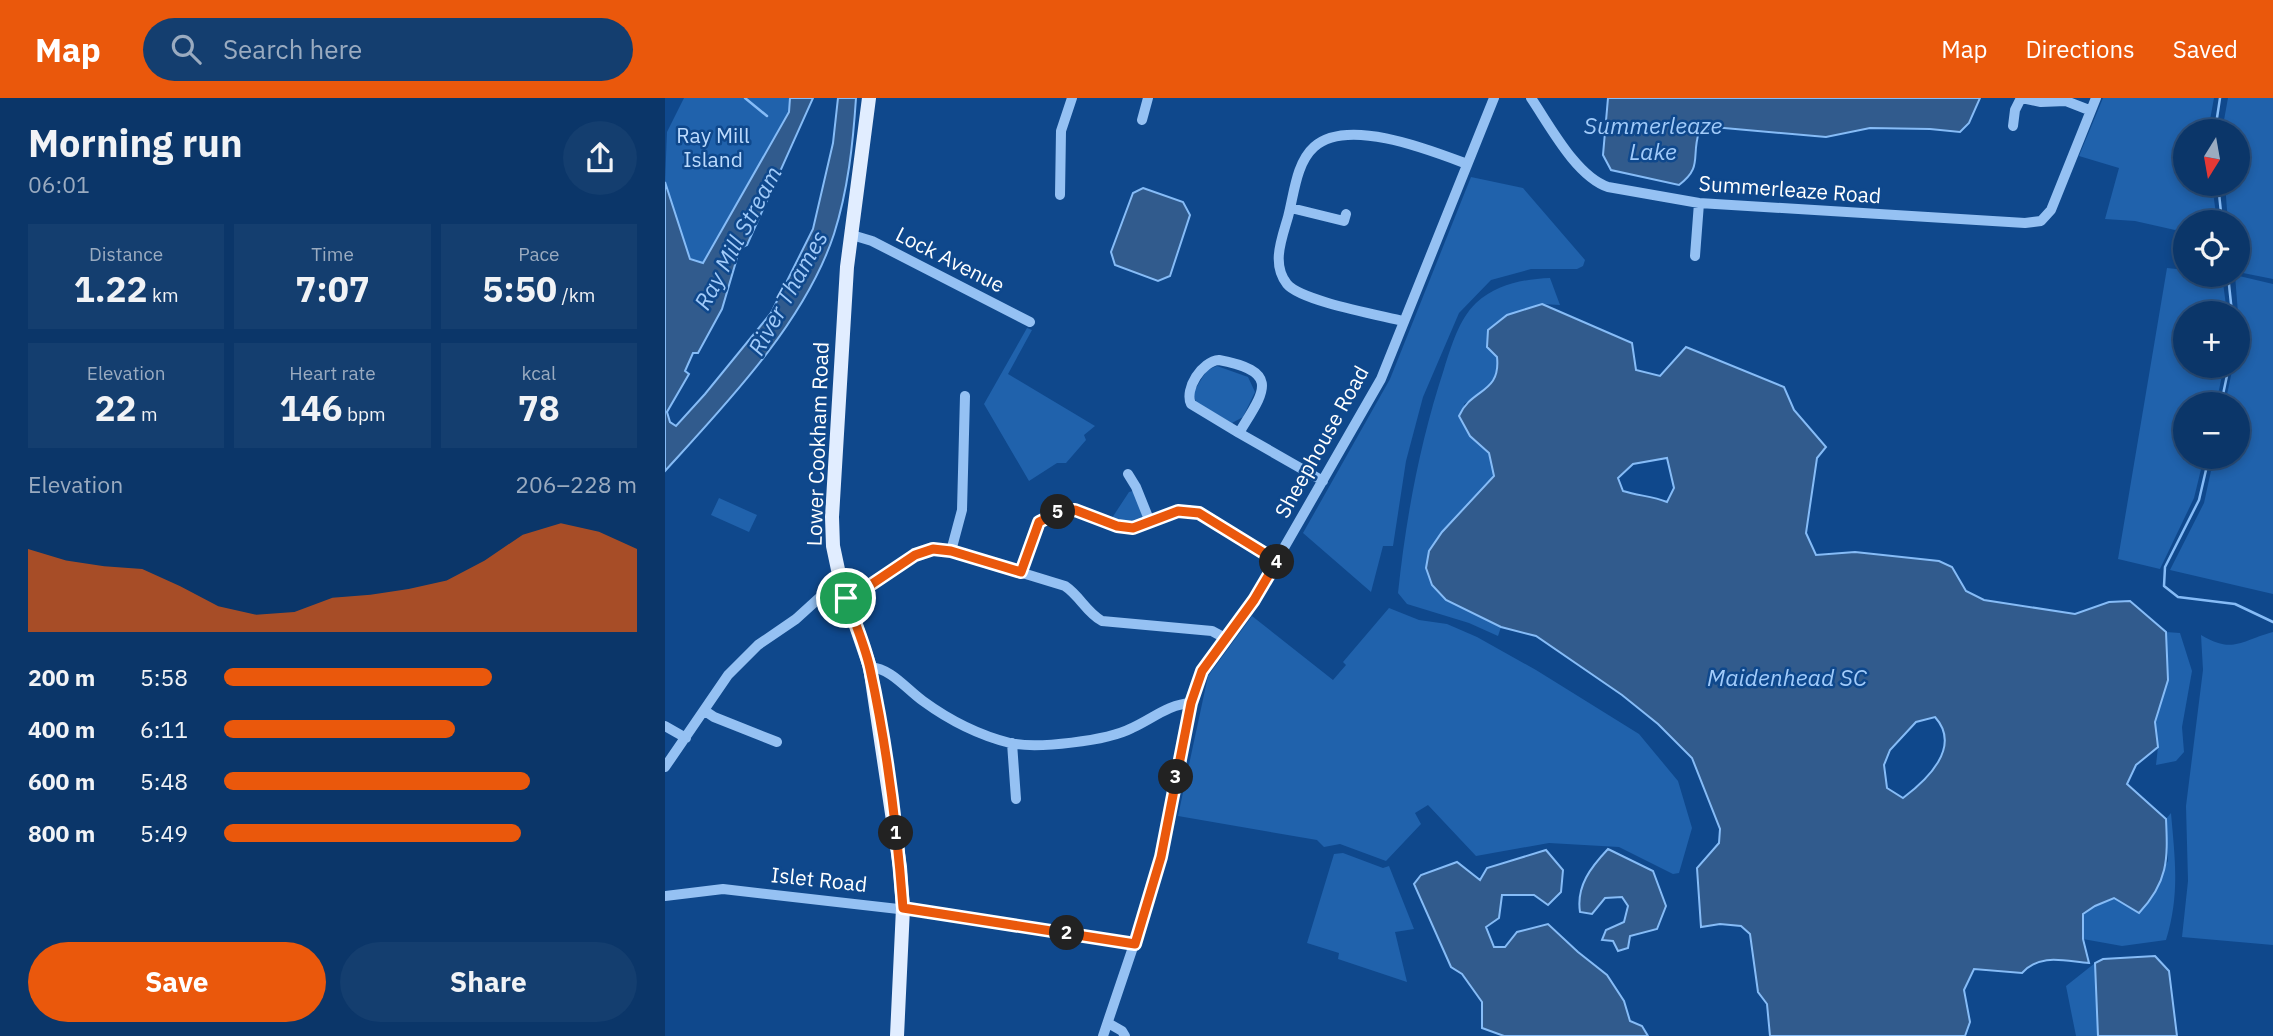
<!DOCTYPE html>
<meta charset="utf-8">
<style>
body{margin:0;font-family:"IBM Plex Sans",sans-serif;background:#143e6f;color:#f1f3f6;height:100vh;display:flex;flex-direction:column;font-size:26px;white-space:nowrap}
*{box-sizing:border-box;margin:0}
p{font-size:23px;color:#9aabc0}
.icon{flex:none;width:38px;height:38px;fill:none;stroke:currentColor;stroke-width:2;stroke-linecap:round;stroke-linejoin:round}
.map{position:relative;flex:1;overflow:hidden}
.drawer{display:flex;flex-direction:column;background:#0b3669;width:665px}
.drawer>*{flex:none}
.needle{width:46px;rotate:191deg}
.fabs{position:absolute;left:1508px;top:21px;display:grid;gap:14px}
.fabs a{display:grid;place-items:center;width:77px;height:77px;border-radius:50%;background:#0b3669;box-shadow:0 4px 10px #0003,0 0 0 2px #2b507d;font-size:35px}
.pin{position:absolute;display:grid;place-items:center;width:60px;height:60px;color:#fff;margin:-30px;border:4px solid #fff;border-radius:50%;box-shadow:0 2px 7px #0007}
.km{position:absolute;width:35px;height:35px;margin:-18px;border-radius:50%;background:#222;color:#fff;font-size:19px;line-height:35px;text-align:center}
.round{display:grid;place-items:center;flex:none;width:74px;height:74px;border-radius:37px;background:#143e6f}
.headline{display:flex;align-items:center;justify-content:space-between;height:119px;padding:0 28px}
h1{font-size:38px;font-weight:700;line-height:52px}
.stats{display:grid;grid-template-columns:repeat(3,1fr);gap:10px;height:119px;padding:7px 28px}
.stats div{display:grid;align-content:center;border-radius:0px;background:#143e6f;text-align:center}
.stats b{font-size:35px;font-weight:700}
.stats small{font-size:19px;font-weight:400}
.stats p{font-size:19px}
.chart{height:196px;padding:14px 28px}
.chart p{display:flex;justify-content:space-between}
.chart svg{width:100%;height:126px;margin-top:7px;fill:#ea580c;opacity:.7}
.action{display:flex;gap:14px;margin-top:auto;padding:14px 28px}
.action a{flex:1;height:80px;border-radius:42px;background:#ea580c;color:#fff;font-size:28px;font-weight:700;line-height:80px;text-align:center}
.action a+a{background:#143e6f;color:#f1f3f6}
ul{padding:0 28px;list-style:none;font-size:23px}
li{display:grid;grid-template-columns:112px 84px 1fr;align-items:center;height:52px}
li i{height:18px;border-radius:9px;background:#ea580c}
header{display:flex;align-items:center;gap:42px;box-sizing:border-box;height:98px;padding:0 35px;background:#ea580c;color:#fff}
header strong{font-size:33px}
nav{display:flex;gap:38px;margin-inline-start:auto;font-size:24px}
.search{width:490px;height:63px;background:#143e6f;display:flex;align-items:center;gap:18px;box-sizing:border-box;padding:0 24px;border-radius:38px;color:#9aabc0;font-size:26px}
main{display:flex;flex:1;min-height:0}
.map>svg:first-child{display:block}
.green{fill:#2062ac}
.water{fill:#315b8d;stroke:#86bcf7;stroke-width:2;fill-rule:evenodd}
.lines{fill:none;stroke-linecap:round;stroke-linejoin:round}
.stream{stroke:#86bcf7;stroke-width:2.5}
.minor{stroke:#95c1f3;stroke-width:10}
.major{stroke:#e1edff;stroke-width:14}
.route-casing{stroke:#fff;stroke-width:14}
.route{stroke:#ea580c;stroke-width:9}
.labels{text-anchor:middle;stroke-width:5;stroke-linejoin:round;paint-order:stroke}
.park-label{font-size:21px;fill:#bcdbfe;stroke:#0f488c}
.street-label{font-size:21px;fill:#fff;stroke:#0f488c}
.water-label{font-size:23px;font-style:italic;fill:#a1cbfa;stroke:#0f488c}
</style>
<header>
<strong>Map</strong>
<div class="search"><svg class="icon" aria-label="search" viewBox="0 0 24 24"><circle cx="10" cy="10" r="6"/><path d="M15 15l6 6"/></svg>Search here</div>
<nav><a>Map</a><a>Directions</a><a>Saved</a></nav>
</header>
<main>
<section class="drawer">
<div class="headline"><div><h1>Morning run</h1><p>06:01</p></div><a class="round"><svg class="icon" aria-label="share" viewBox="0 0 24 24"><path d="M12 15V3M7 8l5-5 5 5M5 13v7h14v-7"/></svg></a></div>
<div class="stats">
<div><p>Distance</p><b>1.22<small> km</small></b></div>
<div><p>Time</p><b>7:07</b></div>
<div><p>Pace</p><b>5:50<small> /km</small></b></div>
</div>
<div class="stats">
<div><p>Elevation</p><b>22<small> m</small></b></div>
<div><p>Heart rate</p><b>146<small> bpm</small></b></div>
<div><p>kcal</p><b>78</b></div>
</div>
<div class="chart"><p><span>Elevation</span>206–228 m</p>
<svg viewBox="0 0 160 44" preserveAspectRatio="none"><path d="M0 44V15L10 19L20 21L30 22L40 28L50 35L60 38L70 37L80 32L90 31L100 29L110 26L120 19L130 10L140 6L150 9L160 15V44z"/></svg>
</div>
<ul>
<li><b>200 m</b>5:58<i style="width:65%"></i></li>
<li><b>400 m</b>6:11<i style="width:56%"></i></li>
<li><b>600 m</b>5:48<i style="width:74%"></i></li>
<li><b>800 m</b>5:49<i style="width:72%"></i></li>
</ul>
<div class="action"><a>Save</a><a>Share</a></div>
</section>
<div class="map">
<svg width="1608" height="938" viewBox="0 0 1608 938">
<rect width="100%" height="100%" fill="#0f488c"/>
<path class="green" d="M19 0H125L124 14 38 165 25 161 0 84 2 34Z
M1438 0H1549L1543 33H1521V86H1547L1552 124 1539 122 1521 124V128L1510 132 1470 123 1440 121 1454 70 1414 58Z
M1563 0H1608V181L1573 174V124H1563L1560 86H1573V33H1557Z
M806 79 858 90 920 162 918 168 912 171H866L826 182 794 215 758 299 741 363 728 448H718L706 494 638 435 725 281Z
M1502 170 1521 172V177H1557L1562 215H1521V268H1559L1551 306H1521V359H1539L1529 400 1495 471 1453 461Z
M1570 177 1608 186V496L1505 472 1539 405 1549 359H1573V306H1560L1568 268H1573V215Z
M885 180 895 207 877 206 832 259C835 286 821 293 799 306L805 338 824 355 829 378 777 434 781 502 836 529 833 538 804 525 742 506 733 495C741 419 755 344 779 271 786 249 794 221 811 205 832 186 859 181 885 180Z
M362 230 367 232 343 276 430 328 419 337 421 342 401 365H392L364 383 319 306Z
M552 268 583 279 590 294 578 319 567 325 531 304 528 295 542 272Z
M468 393 478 418 468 425 448 424 447 420 464 394Z
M54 400 92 417 84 434 46 417Z
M724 510 754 522 782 526 812 539 871 572 974 636 1013 683 1027 730 1014 775 1008 776 954 749 884 745 811 758 763 707 750 715 756 726 721 763 675 746 659 749 652 742 513 718 543 578 587 518 668 582 681 567 678 564Z
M1501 534 1515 535 1527 573 1517 629 1519 654 1511 663 1491 667 1493 649 1490 624 1503 582Z
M1608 534V847L1517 839 1523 783 1521 708 1538 572 1536 537C1568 556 1575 543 1608 534Z
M1506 715C1510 762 1515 796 1501 842L1457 848 1418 841V816L1430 808 1449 800 1474 815 1503 763 1501 721Z
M678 755 718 770 724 768 749 831 730 834 742 884 673 861 674 855 642 845 669 756Z
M1430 865 1433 938H1411L1401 888Z"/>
<path class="water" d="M125 0H148L82 147 75 150 57 211 33 255H28L20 273 24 276 2 314 5 324 11 328 40 296 106 215 148 131 168 45 173 0H191C188 46 183 92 169 136 140 224 62 305 0 373V84L25 161 38 165 124 14Z
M943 0H1315L1304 25 1295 34 1265 31 1205 30 1161 39 1048 29 1034 34C1026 59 1038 69 1014 87L946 72 938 57Z
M478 90 518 104 525 117 505 178 493 183 450 167 446 154 468 95Z
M877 206 967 245 971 272 995 278 1021 249 1119 289 1129 312 1161 349 1152 360 1141 435 1151 457 1190 454 1274 463 1287 469 1301 493 1319 502 1410 516 1444 504 1465 503 1501 534 1503 582 1490 624 1493 649 1471 667 1462 686 1501 721C1503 762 1503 784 1474 815L1449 800 1430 808 1418 816V841L1424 865C1399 863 1375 855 1357 875L1309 871 1299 892 1305 924 1300 938H1105L1102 906 1093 894 1085 836 1076 828 1055 826 1036 829 1032 770 1054 745 1055 731 1027 660 993 626 957 597 871 538 836 529 781 502 767 487 761 470 764 453 777 434 829 378 824 355 805 338 794 318C806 290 836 296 832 259L822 249 823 232 842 217ZM1002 360 1009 390 1002 404C987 398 974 398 958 393L953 380 968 366ZM1270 619C1297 649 1262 682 1238 700L1222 690 1219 667 1225 652 1251 624Z
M943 751 988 773 1001 808 992 831 965 838 963 850 953 853 948 843 937 842 941 832 959 824 963 808 957 799 940 800 927 816 915 814C911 788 926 769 943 751Z
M881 752 898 772 896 794 883 807 869 797H837L834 820 821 829 829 849H840L852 834 883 826 913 854 942 877 959 903 965 923 977 928 983 938H839L817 930V904L797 876 786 869 749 786 756 777 792 764 815 782 822 770Z
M1490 858 1504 873 1512 938H1433L1430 865 1438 861Z"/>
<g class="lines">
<path class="stream" d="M80 0 102 18
M1550 33 1555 0
M1553 86 1557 124
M1563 177 1567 215
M1556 306 1564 268
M1544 359 1534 402 1500 469 1499 488 1513 499 1570 506 1608 524"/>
<path class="minor" d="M866 0C885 28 911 78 943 89L1034 105 1360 125 1376 123 1386 112 1431 0
M1357 0 1376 4 1401 3 1424 12
M477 22 483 0
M1348 28 1350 12 1356 0
M395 97 396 33 407 0
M626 110 679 123 681 116
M187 137 207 143 365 224
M1030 158 1034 105
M738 223C714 217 636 203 622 186 606 166 617 140 623 119 629 97 631 65 649 49 682 19 765 52 802 66
M554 262C618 274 598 295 574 335L526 306C519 291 537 263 554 262Z
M574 335 658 383
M463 376 471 389 485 424
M286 453 297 412 300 298
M356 474 374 424 395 413H410L452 428 468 430 513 413 523 412 545 420 613 463
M181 500C208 490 243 453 269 451 275 451 281 452 286 453L400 488C415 498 421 514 437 523L547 533 560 540
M205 569C227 571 240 590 258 603 284 622 313 637 345 645 372 651 442 643 467 630 487 621 504 606 526 605
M40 613 49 619 112 644
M0 628 21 640
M347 645 351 701
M0 669 63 577 93 547 131 521 175 481
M0 798 58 791 295 818 469 846
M443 925 457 933 460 938
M438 938 489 787 526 605 537 573 589 502 716 281 829 0"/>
<path class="major" d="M204 0 182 169 167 419 168 448 175 481 205 569 235 769 238 810 232 938"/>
</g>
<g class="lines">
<g class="route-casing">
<path id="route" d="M410 412 452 428 468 430 513 413 534 415 612 463 589 502 537 573 526 605 496 759 470 846 238 810C232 731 222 649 205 571 200 547 189 523 181 500L192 496 250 457 268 451 286 453 356 474 374 424 396 413Z"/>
</g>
<use href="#route" class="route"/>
</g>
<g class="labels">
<g class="park-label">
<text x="48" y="45">Ray Mill<tspan x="48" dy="24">Island</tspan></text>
</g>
<g class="street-label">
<text transform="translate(1125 92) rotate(4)" y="7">Summerleaze Road</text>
<text transform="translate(285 162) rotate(27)" y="7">Lock Avenue</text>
<text transform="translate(657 344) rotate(-61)" y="7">Sheephouse Road</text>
<text transform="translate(153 346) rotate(-88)" y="7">Lower Cookham Road</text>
<text transform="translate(154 782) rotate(6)" y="7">Islet Road</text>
</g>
<g class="water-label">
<text x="988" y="36">Summerleaze<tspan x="988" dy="26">Lake</tspan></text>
<text transform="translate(73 140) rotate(-62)" y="8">Ray Mill Stream</text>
<text transform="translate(123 195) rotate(-61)" y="8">River Thames</text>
<text x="1122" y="588">Maidenhead SC</text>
</g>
</g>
</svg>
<div class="fabs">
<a><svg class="needle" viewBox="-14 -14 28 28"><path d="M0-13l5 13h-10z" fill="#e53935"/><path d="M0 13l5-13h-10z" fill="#9aabc0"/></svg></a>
<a><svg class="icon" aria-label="locate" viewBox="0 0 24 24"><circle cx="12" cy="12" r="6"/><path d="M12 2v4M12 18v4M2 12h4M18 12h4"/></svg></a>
<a>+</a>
<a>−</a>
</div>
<div class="pin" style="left:181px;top:500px;background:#1e9e55"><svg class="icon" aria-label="arrive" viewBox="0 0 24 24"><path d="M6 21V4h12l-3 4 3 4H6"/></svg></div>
<b class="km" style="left:231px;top:735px">1</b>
<b class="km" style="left:402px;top:835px">2</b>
<b class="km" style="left:511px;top:679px">3</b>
<b class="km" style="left:612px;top:464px">4</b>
<b class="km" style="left:393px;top:414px">5</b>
</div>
</main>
